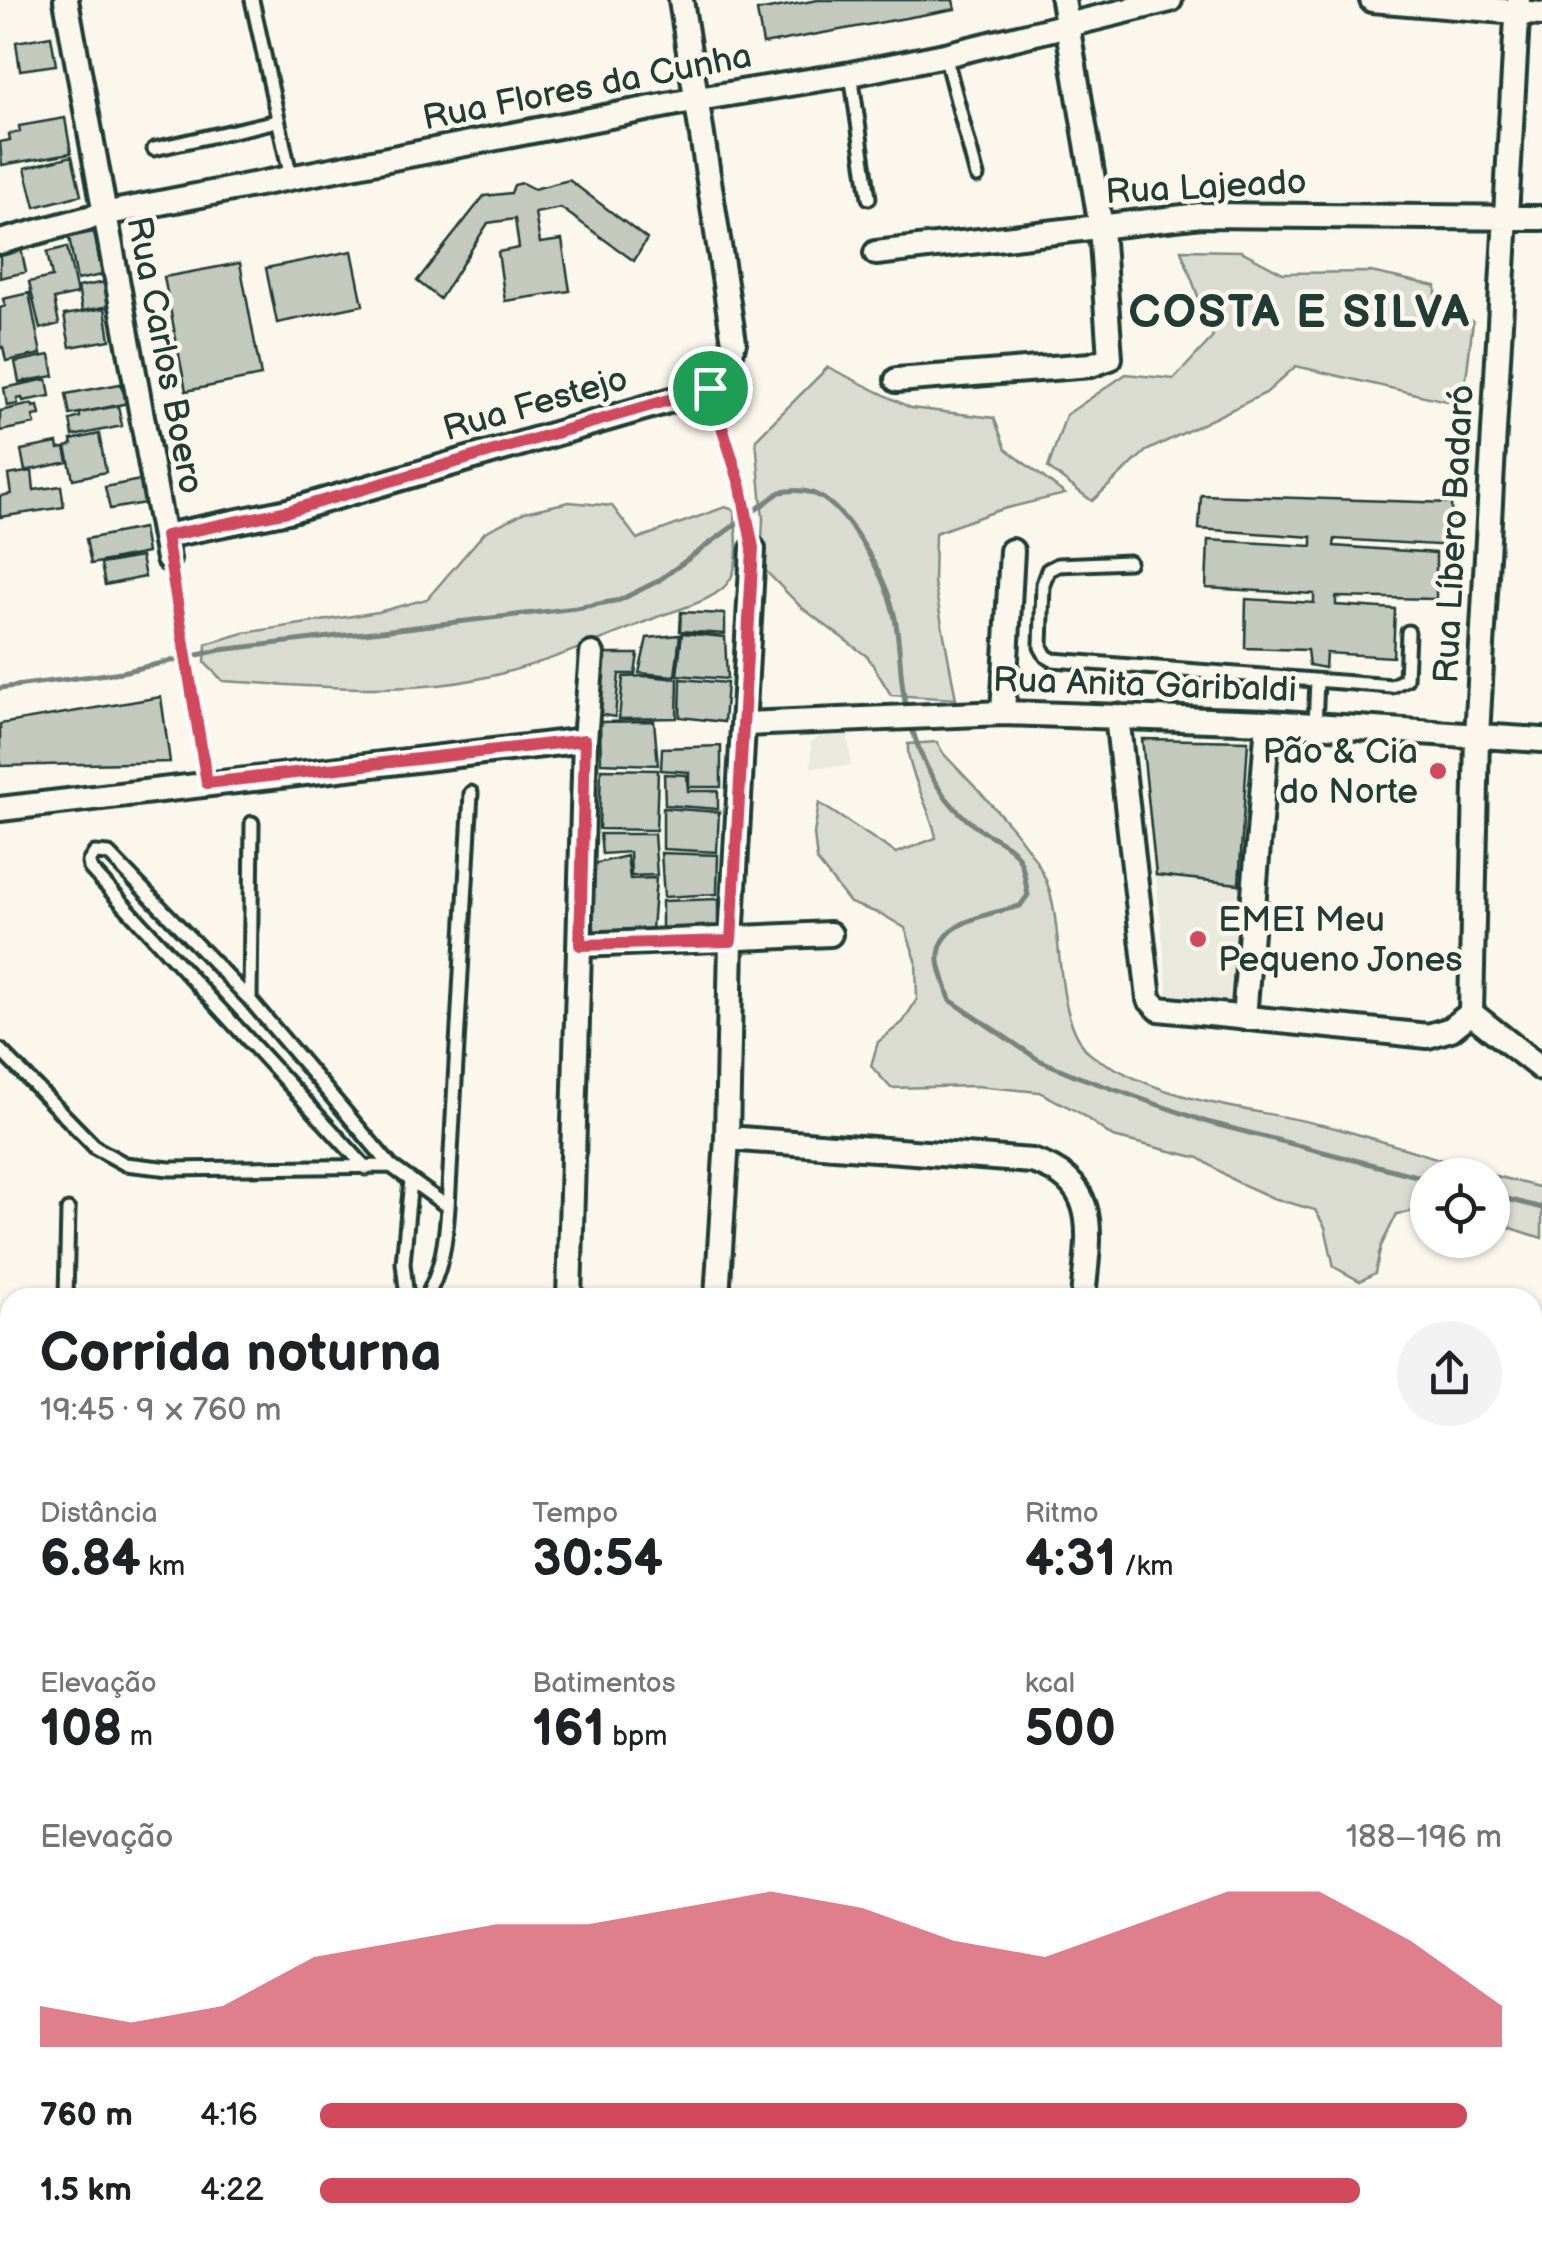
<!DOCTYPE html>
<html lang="pt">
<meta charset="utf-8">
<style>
body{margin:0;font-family:"Balsamiq Sans",sans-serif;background:#f2f2f2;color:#202124;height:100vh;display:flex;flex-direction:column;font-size:38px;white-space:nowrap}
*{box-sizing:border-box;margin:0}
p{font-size:32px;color:#757577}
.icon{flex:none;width:55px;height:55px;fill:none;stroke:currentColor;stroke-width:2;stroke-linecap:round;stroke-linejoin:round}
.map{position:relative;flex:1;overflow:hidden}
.side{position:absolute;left:0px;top:1288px;width:1542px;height:962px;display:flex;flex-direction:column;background:#fff;border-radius:30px 30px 0 0;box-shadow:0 2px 8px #0004}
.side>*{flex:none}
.tools{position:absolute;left:1410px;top:1158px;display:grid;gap:20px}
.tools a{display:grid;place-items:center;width:100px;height:100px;border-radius:50%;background:#fff;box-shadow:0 2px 8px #0004;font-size:50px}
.pin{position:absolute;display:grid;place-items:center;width:85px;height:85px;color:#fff;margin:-42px;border:5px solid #fff;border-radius:50%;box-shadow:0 2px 10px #0007}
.round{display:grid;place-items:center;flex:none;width:105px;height:105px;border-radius:52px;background:#f2f2f2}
.summary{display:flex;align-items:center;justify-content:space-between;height:170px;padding:0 40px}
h1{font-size:55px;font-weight:700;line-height:75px}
.stats{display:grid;grid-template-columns:repeat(3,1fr);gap:15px;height:170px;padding:10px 40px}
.stats div{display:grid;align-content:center}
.stats b{font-size:50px;font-weight:700}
.stats small{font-size:28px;font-weight:400}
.stats p{font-size:28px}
.chart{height:280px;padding:20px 40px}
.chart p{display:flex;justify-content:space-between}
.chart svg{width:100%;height:180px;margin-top:10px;fill:#d1495b;opacity:.7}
ul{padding:0 40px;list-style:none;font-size:32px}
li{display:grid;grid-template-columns:160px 120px 1fr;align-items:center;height:75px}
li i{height:25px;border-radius:12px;background:#d1495b}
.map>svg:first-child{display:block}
.built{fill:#eae9de}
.green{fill:#dbdcd1;stroke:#7d8c82;stroke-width:2.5}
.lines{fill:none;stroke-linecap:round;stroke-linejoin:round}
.stream{stroke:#74847b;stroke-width:5}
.building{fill:#c4c9be;stroke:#1f3d34;stroke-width:2.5}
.service-casing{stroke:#1f3d34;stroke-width:19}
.minor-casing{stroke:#1f3d34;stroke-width:30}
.path{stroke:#1f3d34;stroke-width:4;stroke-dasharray:8 8;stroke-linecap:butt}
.service{stroke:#fbf7ec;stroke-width:11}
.minor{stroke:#fbf7ec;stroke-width:22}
.route-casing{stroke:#fff;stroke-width:20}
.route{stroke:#d1495b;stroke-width:12}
.poi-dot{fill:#d1495b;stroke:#fbf7ec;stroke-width:4}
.labels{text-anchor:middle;stroke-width:9;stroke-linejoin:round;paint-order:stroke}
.street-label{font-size:35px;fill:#1f3d34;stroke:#fbf7ec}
.poi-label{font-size:35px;fill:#1f3d34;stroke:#fbf7ec;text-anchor:end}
.district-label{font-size:45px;font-weight:bold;letter-spacing:2.5px;fill:#1f3d34;stroke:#fbf7ec}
</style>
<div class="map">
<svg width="1542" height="2248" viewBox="0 0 1542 2248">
<rect width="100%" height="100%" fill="#fbf7ec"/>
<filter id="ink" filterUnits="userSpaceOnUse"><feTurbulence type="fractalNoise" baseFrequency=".01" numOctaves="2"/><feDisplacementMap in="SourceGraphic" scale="20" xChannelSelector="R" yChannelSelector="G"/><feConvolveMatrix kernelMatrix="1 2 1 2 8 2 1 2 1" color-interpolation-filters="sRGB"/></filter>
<g filter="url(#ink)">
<path class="built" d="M848 734 851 766 811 767V742L819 737Z
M1156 876 1239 884 1229 1004 1180 1002 1168 994Z
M10 1781V2098L0 2014V1783Z
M31 2240H469L470 2248H32Z"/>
<path class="green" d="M1181 250 1241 251 1283 273 1371 272 1436 286V309L1473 321 1463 405 1296 366 1266 393 1146 451 1092 501 1048 468 1066 415 1126 374 1174 379 1213 337Z
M828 367 911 408 994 418 1006 449 1065 494 999 510 935 533 934 582 956 699 891 695 868 657 801 607 761 566 763 519 756 439Z
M569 502 612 506 637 539 725 507 734 510C736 531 741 558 731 578 720 600 678 609 657 617 588 645 513 678 438 685 367 692 294 685 223 681L205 663 206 644 244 633 378 612 427 599 485 532 525 512Z
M937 742 943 753C975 788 1031 840 1047 883 1065 933 1052 1009 1087 1051 1093 1058 1105 1063 1113 1067 1182 1107 1264 1109 1339 1129 1390 1143 1441 1160 1492 1175H1428L1427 1209 1397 1214 1381 1246 1375 1273 1360 1281 1334 1267 1325 1227 1315 1210 1273 1198 1235 1181 1199 1158 1113 1137 1078 1112 1039 1092 976 1086 891 1088 871 1066 878 1042 903 1022 917 999 916 960 905 928 883 915 850 903 817 861 814 834 819 803 896 853 936 838C931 808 906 770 908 744Z
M1492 1175 1542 1188V1238L1493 1222Z"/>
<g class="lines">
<path class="stream" d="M0 688 122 672 220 650 576 608 620 600 658 581 780 492C795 489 810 489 824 499 852 518 885 577 893 610 902 642 898 677 907 710
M911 725C923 767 942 803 979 829 991 837 1011 844 1018 857 1025 867 1025 883 1028 895L1020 906C992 914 936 920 939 961 940 973 947 988 950 1000L1039 1060 1079 1077 1207 1122 1428 1179
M1492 1195 1542 1208"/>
</g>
<path class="building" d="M818 0H953L955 9 763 44 757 11Z
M51 36 56 65 20 70 16 42Z
M65 118 71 153 2 165 0 142 10 140 9 134 20 132 19 126Z
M72 156 81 195 35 207 25 168Z
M569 180 647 239 634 261 561 208 535 213 540 243 562 240 570 291 505 301 498 252 519 248 515 219 488 223 440 299 417 281 484 196 511 193 514 185 522 183 534 189Z
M94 232 102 275 77 280 69 237Z
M20 244 26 272 0 278V249Z
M67 247 77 294 54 299 59 324 40 329 29 282 52 277 47 252Z
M352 251 363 305 277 323 266 268Z
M240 263 261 376 186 391 164 277Z
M106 282 110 306 82 311 78 287Z
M29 293 41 354 6 361 3 347 0 348V308L5 306 3 299Z
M105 308 110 340 70 347 64 315Z
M50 355 54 376 19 382 15 362Z
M47 379 50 396 23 401 22 398 17 399 18 404 7 406 4 388Z
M120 384 128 403 70 415 66 394Z
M32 404 33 407 38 406 40 415 33 416 35 424 0 431V411Z
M118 406 122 426 73 436 70 420 80 417V413Z
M99 434 106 472 73 479 66 447 72 445 71 440Z
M57 443 58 449 65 448 68 462 25 471 21 450Z
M32 471 34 490 61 486 64 507 0 517V496L11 494 8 475Z
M140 480 145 503 110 509 105 487Z
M1201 495 1451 503 1453 546 1335 539 1334 546 1436 553V599L1336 597V605L1395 609 1393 657 1326 653 1325 668 1309 665 1307 650 1245 648 1246 599 1314 603V594L1206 588 1208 540 1312 546V537L1199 529Z
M143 528 147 553 91 564 86 539Z
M141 557 145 577 105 585 101 564Z
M681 612 725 614V634L680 631Z
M682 633 725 637 727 679 677 675Z
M680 635 675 676 639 673 647 638Z
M603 654H638L635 674H619L615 717 597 714Z
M648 676 678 679 677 718 619 719 623 677Z
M681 679 727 683 724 722 680 717Z
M161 697 170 762 0 766V724Z
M654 721 658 765 601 763 600 722Z
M1142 739 1248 741 1239 884 1156 875Z
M721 746V787H689V772L661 770 662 748Z
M601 769 658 770 656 830 599 829Z
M664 774 687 775 688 791H718V809L665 805Z
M663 808 719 812 717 852 663 849Z
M600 834H654L657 875 631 876 630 852 602 854Z
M661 853 718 855 717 894 664 897Z
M627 856 630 879 656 878 652 929 594 933 593 864Z
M718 899V929H662V901Z
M10 1913V1971L2 1972 0 1914Z
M102 2240H159L160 2248H104Z
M358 2240H420L421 2248H359Z"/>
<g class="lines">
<g class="service-casing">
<path id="service" d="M252 0 291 178
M945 55 977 176
M851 74 869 198
M154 149 277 121
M1129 562 1058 565 1048 570 1043 584 1041 647 1046 656 1053 660 1392 686 1406 679 1408 632
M1315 725 1317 681
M250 1000 252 823
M0 1050 96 1148 125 1164 170 1169 391 1166
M366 1168 90 868 89 862 95 853 109 854 250 1000 391 1166 448 1207C446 1239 442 1270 426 1298
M448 1207 471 793
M66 1298 68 1210
M407 1298 403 1263 411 1180
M98 2240 99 2248"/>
</g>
<g class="minor-casing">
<path id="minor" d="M66 0 168 559
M1372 0 1542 14
M0 242 103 214 698 99 851 74 945 55 1170 0
M876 253 1201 215 1542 218
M897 380 1091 365 1110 358 1101 227 1063 0
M165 536 288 511 710 389 724 377 734 342 681 0
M1003 713 1012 551
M1117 716 1149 999 1159 1009 1428 1036 1451 1029 1471 1013
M745 724 1003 713 1268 722 1542 740
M0 809 585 740
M580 945 830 934
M1471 1013 1477 736 1518 0
M1471 1013 1542 1069
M1244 1018 1268 722
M727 1138 1032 1161C1104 1183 1088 1238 1083 1298
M569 1298 585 740 592 654
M717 1298 727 1138 731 941 753 549
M1532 1358H1542
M1532 1557 1542 1556
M1532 1734H1542
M1532 1901H1542
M1532 2139 1542 2141
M503 2240 504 2248
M1447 2240V2248"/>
</g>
<path class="path" d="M716 408 741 487 749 529
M172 576 204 763"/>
<use href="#service" class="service"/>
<use href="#minor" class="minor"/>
</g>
</g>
<g class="lines" filter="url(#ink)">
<g class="route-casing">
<path id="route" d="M710 388 741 487 753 548 731 941 580 945 585 740 207 783 166 536 288 511Z"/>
</g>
<use href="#route" class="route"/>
</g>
<g class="poi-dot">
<circle cx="1438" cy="771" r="10"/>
<circle cx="1198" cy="939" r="10"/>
</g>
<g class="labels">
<g class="street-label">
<text transform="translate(587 86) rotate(-11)" y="12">Rua Flores da Cunha</text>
<text transform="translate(1206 186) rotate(-3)" y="12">Rua Lajeado</text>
<text transform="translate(166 355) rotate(79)" y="12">Rua Carlos Boero</text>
<text transform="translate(535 403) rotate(-16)" y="12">Rua Festejo</text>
<text transform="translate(1453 534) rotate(-87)" y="12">Rua Líbero Badaró</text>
<text transform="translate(1145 684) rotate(2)" y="12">Rua Anita Garibaldi</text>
</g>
<g class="poi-label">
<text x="1418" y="763">Pão &amp; Cia<tspan x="1418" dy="40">do Norte</tspan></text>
<text x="1218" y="931" text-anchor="start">EMEI Meu<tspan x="1218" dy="40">Pequeno Jones</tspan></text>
</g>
<g class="district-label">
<text x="1300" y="327">COSTA E SILVA</text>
</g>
</g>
</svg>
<div class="tools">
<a><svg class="icon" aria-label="locate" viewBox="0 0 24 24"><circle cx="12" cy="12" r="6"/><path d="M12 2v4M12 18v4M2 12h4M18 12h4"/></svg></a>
</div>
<div class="pin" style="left:710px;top:388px;background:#1e9e55"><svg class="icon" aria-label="arrive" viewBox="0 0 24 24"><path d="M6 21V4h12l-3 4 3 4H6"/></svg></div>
<section class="side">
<div class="summary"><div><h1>Corrida noturna</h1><p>19:45 · 9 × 760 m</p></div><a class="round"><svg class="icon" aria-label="share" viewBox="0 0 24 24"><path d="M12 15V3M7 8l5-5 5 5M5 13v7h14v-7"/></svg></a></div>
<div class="stats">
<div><p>Distância</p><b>6.84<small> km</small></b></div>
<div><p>Tempo</p><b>30:54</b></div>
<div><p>Ritmo</p><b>4:31<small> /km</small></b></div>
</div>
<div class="stats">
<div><p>Elevação</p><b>108<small> m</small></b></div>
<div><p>Batimentos</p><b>161<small> bpm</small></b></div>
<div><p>kcal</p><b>500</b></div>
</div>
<div class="chart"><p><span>Elevação</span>188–196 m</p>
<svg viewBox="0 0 160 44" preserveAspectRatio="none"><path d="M0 44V34L10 38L20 34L30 22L40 18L50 14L60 14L70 10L80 6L90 10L100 18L110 22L120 14L130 6L140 6L150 18L160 34V44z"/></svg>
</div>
<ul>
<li><b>760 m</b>4:16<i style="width:97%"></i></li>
<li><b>1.5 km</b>4:22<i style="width:88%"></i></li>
</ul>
</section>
</div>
